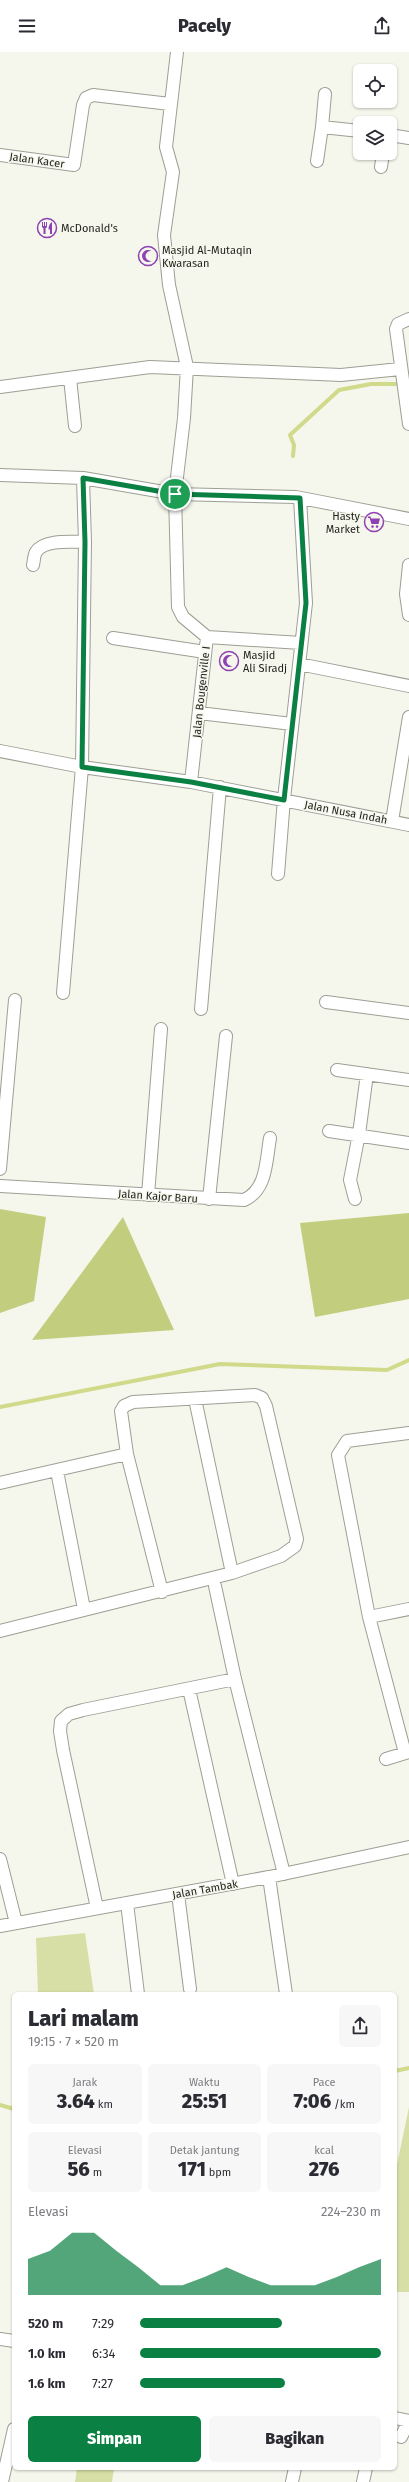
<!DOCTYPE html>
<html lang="id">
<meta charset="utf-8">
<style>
body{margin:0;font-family:"Fira Sans",sans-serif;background:#f7f7f7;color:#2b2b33;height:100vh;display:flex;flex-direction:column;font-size:15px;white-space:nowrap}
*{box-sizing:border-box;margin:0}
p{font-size:13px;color:#7c7c81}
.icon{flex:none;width:22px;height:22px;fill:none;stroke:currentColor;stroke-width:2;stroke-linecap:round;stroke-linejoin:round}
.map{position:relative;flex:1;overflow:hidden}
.side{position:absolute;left:12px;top:1940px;width:385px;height:478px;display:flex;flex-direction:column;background:#fff;border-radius:6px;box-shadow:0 1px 3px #0004}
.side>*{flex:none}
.tools{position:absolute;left:353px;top:12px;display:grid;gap:8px}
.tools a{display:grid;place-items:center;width:44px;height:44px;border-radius:6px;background:#fff;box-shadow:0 1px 3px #0004;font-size:20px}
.pin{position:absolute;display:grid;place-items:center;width:34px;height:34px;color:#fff;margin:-17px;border:2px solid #fff;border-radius:50%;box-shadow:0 1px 4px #0007}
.round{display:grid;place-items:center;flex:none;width:42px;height:42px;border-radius:6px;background:#f7f7f7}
.headline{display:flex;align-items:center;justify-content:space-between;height:68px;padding:0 16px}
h1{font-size:22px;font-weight:800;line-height:30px}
.figures{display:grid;grid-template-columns:repeat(3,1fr);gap:6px;height:68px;padding:4px 16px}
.figures div{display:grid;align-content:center;border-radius:6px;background:#f7f7f7;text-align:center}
.figures b{font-size:20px;font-weight:800}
.figures small{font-size:11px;font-weight:400}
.figures p{font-size:11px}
.chart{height:112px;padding:8px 16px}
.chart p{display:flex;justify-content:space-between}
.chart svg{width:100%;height:72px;margin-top:4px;fill:#0b8043;opacity:.7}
.action{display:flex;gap:8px;margin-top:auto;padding:8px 16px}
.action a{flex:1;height:46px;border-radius:6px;background:#0b8043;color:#fff;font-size:16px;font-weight:800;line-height:46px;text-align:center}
.action a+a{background:#f7f7f7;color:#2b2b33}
ul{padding:0 16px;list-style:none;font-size:13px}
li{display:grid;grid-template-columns:64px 48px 1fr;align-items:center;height:30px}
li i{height:10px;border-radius:5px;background:#0b8043}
header{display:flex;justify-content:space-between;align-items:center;height:52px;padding:0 16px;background:#fff;font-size:18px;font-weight:800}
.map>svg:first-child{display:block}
.green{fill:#d7dfa6}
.forest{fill:#c3cd7e}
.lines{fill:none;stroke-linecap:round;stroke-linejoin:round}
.stream{stroke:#d0da8a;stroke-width:4}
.street-casing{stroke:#9d9f95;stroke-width:14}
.street{stroke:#fff;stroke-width:12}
.route-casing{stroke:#fff;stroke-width:8}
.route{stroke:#0b8043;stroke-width:5}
.labels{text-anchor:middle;stroke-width:3;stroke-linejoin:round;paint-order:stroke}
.street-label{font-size:11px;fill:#1e1e1a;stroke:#f5f7ec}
.poi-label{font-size:11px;fill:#1e1e1a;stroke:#f5f7ec;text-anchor:start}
</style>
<header><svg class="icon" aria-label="menu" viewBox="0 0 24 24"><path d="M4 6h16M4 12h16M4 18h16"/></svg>Pacely<svg class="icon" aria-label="share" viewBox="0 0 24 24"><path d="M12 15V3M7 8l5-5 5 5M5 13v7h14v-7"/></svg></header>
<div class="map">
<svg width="409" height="2430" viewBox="0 0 409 2430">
<rect width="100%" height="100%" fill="#f5f7ec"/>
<path class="green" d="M85 1881 94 1942H38L36 1886Z
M409 2055V2240H395V2122Z
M77 2416H114L112 2430H75Z"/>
<path class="forest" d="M0 1157 46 1165 34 1249 0 1261Z
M409 1161V1247L315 1265 300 1171Z
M123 1165 174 1278 32 1288Z"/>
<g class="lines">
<path class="stream" d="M293 404 294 393 290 383 339 338 371 332H403
M0 1355 220 1312 387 1318 409 1308
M395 2019 409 2016
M0 2053 14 2057"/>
<g class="street-casing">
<path id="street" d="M177 0 166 95 173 120 164 183 169 233 187 315 184 366 175 442 178 555 183 565 207 585 191 730
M325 42 322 75 360 79
M390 83 409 86
M0 103 74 113 83 53 86 46 93 43 170 52
M317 109 322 75
M381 115 383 101
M409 267 398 272 396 277 409 372
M70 326 75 374
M0 335 150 315 341 323 400 317
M0 423 83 426 175 442 296 445 409 467
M33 513C34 509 34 503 36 500 44 487 72 490 85 490
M409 513 406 542 409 563
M207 585 301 591
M113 586 205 600
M299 612 409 634
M199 661 292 672
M0 699 82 715 191 730 409 773
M392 769 409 665
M278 822 284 747 306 551 300 446
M63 941 82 715 85 490 83 426
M326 950 409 961
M201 957 220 735
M337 1018 409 1028
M329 1079 409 1091
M0 1117 15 948
M0 1134 244 1148C267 1138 266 1109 270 1086
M148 1143 161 977
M209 1147 226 984
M355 1147 350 1128 359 1082 367 1022
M195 1347 232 1521
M127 1402 162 1540
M57 1419 84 1557
M0 1431 127 1402 121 1359 124 1354 133 1350 255 1343 262 1346 266 1354 297 1487 295 1494 281 1504 232 1521 0 1579
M215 1534 235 1627 284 1822
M369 1565 409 1557
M189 1637 233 1832
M405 1701 369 1565 338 1403 347 1389 409 1381
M386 1707 409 1700
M0 1807 16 1871
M269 1825 286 1942
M178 1842 190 1937
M127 1851 138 1942
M97 1856 63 1698 60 1679 61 1669 69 1662 83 1658 235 1627
M0 1874 269 1825 409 1795
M0 2287 14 2289
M395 2366 409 2369
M401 2385 409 2369
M2 2430 14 2377
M292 2430 295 2416
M363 2430 366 2416"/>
</g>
<use href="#street" class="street"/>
</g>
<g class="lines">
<g class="route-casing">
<path id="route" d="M83 426 175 442 300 446 306 551 284 748 191 730 82 715 85 490Z"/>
</g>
<use href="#route" class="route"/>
</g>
<defs>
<g id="restaurant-ring" transform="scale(1)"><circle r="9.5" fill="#f5f7ec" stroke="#8e41b2" stroke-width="1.5"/><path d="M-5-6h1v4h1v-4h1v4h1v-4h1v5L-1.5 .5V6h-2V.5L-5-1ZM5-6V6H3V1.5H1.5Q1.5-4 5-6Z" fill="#8e41b2"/></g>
<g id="mosque-ring" transform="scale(1)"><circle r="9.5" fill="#f5f7ec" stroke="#8e41b2" stroke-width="1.5"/><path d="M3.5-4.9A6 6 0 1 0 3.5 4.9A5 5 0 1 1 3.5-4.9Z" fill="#8e41b2"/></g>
<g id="supermarket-ring" transform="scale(1)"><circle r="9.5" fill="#f5f7ec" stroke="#8e41b2" stroke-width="1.5"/><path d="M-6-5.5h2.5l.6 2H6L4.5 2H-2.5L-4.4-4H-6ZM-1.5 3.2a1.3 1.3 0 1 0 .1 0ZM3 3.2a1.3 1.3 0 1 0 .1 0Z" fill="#8e41b2"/></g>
</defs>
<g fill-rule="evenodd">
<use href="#restaurant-ring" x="47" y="176"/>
<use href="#mosque-ring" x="148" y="204"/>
<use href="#supermarket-ring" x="374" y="470"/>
<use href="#mosque-ring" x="229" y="609"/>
</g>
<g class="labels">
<g class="street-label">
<text transform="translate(37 108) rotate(8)" y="4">Jalan Kacer</text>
<text transform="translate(201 640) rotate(-84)" y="4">Jalan Bougenville I</text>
<text transform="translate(346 760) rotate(11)" y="4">Jalan Nusa Indah</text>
<text transform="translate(158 1144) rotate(4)" y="4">Jalan Kajor Baru</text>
<text transform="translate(205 1837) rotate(-10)" y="4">Jalan Tambak</text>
</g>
<g class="poi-label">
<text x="61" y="180">McDonald's</text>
<text x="162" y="202">Masjid Al-Mutaqin<tspan x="162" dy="13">Kwarasan</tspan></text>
<text x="360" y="468" text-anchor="end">Hasty<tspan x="360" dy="13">Market</tspan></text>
<text x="243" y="607">Masjid<tspan x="243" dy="13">Ali Siradj</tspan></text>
</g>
</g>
</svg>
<div class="tools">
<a><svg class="icon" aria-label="locate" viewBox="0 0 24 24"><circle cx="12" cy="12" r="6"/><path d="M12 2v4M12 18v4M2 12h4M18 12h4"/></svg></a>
<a><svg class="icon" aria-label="layers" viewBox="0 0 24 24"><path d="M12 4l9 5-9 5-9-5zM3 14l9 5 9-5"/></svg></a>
</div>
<div class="pin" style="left:175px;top:442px;background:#1e9e55"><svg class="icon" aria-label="arrive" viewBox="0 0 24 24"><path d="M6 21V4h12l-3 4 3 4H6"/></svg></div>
<section class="side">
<div class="headline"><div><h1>Lari malam</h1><p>19:15 · 7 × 520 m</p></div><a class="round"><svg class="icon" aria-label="share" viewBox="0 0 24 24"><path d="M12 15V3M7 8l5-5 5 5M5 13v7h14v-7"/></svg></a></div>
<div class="figures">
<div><p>Jarak</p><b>3.64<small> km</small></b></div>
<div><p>Waktu</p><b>25:51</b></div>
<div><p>Pace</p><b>7:06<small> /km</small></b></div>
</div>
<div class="figures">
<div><p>Elevasi</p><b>56<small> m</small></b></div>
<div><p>Detak jantung</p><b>171<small> bpm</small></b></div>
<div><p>kcal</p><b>276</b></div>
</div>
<div class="chart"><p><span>Elevasi</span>224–230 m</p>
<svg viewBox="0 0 160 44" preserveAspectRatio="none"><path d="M0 44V22L10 17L20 6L30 6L40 17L50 27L60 38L70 38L80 33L90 27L100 33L110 38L120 38L130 38L140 33L150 27L160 22V44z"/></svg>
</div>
<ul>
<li><b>520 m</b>7:29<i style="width:59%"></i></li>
<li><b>1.0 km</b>6:34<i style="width:100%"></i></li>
<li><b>1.6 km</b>7:27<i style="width:60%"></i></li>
</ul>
<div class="action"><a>Simpan</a><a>Bagikan</a></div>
</section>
</div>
